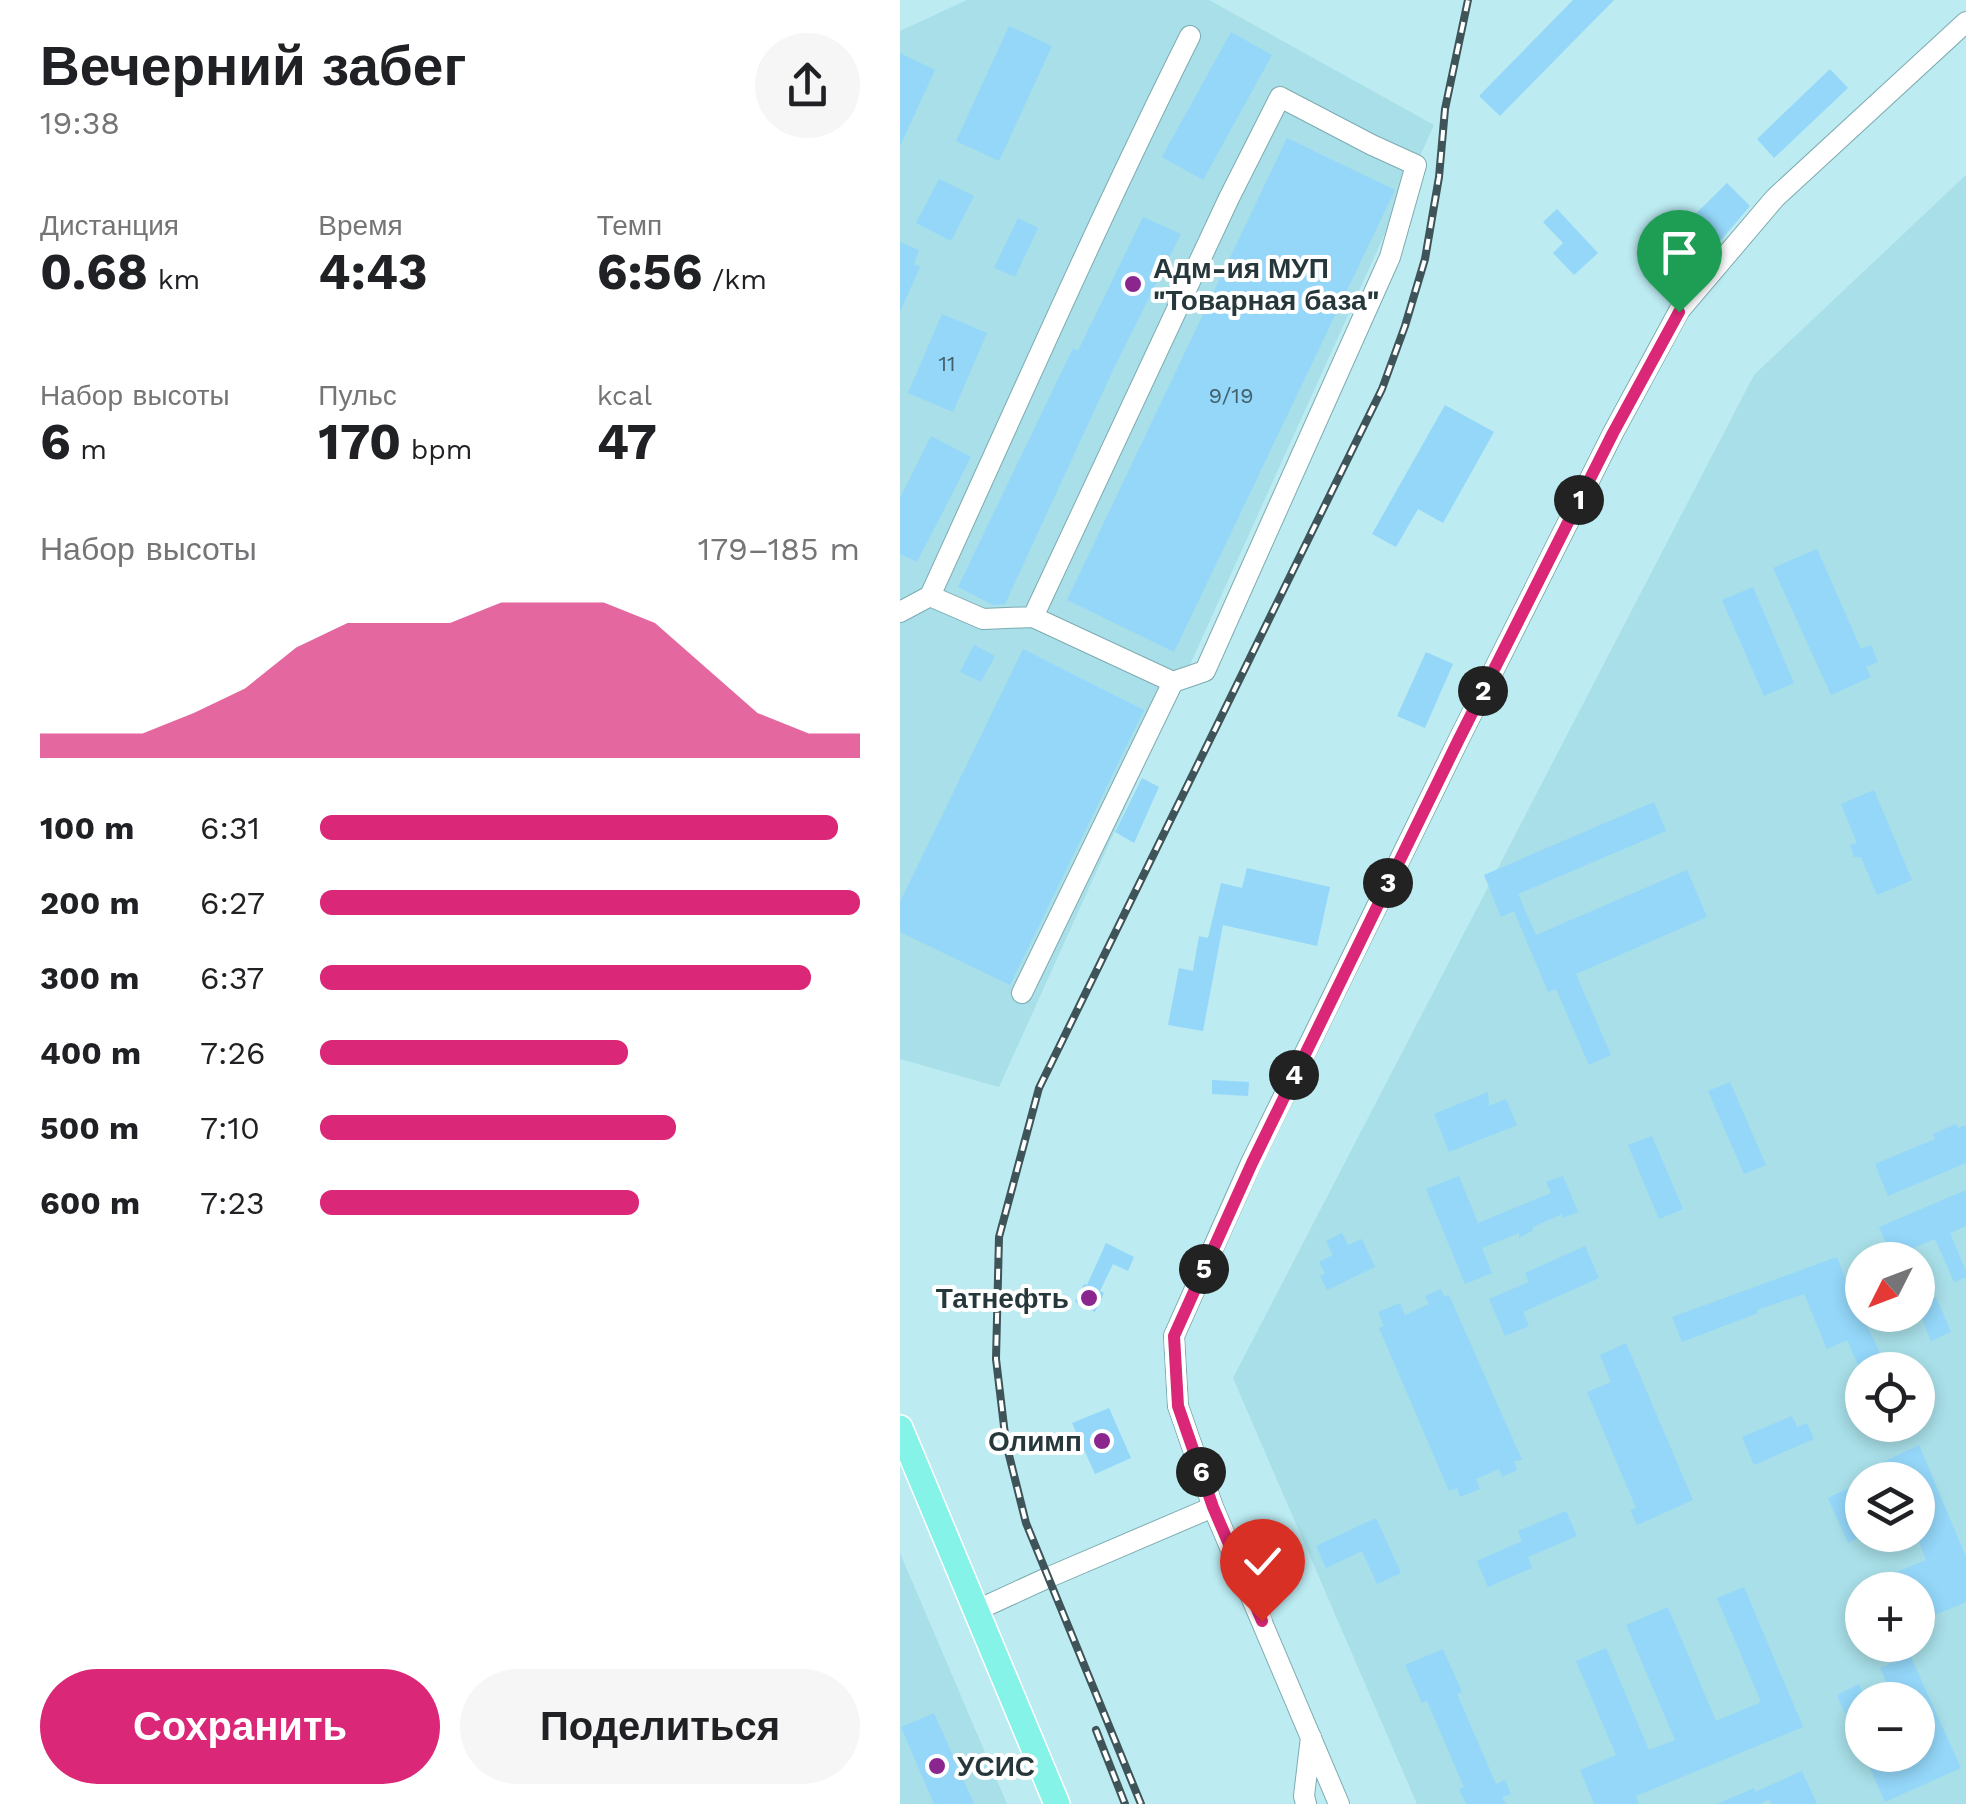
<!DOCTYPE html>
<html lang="ru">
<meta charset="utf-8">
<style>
body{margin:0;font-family:"Work Sans",sans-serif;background:#f6f6f6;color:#202124;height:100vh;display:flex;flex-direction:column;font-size:38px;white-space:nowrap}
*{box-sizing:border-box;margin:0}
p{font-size:32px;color:#757577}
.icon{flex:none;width:55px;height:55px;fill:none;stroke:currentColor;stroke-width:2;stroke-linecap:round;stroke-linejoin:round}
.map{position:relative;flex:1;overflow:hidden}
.drawer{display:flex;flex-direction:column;background:#fff;width:900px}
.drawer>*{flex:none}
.needle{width:65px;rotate:228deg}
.fabs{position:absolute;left:945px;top:1242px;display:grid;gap:20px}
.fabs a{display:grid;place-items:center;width:90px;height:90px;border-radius:50%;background:#fff;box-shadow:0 5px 15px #0003;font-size:50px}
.pin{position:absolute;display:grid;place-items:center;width:85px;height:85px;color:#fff;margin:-102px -42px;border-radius:50% 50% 50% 0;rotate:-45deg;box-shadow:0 0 10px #0007}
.pin .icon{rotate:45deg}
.km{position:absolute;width:50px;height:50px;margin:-25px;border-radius:50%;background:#222;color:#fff;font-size:28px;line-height:50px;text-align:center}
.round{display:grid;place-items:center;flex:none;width:105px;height:105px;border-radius:52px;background:#f6f6f6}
.headline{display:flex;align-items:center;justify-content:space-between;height:170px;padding:0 40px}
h1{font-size:55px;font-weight:700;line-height:75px}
.stats{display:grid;grid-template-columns:repeat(3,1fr);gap:15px;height:170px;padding:10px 40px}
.stats div{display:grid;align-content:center}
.stats b{font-size:50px;font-weight:700}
.stats small{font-size:28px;font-weight:400}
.stats p{font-size:28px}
.chart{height:280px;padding:20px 40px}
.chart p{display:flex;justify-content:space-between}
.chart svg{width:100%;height:180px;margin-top:10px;fill:#db2777;opacity:.7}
.cta{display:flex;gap:20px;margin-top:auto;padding:20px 40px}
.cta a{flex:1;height:115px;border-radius:60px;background:#db2777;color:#fff;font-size:40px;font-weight:700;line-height:115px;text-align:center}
.cta a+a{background:#f6f6f6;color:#202124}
ul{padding:0 40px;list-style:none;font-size:32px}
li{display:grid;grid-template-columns:160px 120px 1fr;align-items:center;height:75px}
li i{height:25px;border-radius:12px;background:#db2777}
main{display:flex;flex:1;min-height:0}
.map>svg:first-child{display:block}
.built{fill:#a8dfe8;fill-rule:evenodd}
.building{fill:#94d7f9}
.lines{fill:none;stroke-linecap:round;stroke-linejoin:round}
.minor-casing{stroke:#7dabb1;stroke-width:22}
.major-casing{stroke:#fff;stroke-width:28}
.minor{stroke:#fff;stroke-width:20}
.major{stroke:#85f3e7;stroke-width:25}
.rail-casing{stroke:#3e5458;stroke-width:8}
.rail{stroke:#fff;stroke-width:4;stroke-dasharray:11;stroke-linecap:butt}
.route-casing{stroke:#fff;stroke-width:20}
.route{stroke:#db2777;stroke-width:12}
.poi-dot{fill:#8b268e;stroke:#fff;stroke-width:4}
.labels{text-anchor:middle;stroke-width:8;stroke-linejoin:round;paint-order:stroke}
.number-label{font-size:22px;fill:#42606a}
.poi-label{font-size:28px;font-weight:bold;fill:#26383b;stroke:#fff;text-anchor:start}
</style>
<main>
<section class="drawer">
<div class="headline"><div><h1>Вечерний забег</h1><p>19:38</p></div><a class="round"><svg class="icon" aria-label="share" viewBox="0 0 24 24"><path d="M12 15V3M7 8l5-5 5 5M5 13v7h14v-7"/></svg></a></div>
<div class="stats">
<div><p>Дистанция</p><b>0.68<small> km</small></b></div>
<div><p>Время</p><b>4:43</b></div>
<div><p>Темп</p><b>6:56<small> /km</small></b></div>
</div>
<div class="stats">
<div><p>Набор высоты</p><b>6<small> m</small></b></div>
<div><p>Пульс</p><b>170<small> bpm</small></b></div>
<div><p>kcal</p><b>47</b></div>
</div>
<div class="chart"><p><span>Набор высоты</span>179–185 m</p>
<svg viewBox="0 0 160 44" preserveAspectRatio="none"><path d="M0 44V38L10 38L20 38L30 33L40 27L50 17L60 11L70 11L80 11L90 6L100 6L110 6L120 11L130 22L140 33L150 38L160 38V44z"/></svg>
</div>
<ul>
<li><b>100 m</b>6:31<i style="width:96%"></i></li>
<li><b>200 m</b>6:27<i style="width:100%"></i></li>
<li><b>300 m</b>6:37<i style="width:91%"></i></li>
<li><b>400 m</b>7:26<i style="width:57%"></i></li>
<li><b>500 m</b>7:10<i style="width:66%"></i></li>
<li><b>600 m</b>7:23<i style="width:59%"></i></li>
</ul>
<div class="cta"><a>Сохранить</a><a>Поделиться</a></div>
</section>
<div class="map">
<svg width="1066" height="1804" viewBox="0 0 1066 1804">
<rect width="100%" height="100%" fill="#bcebf2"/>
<path class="built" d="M67 0H309L534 125 99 1087 0 1059V31Z
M1066 175V1804H517L333 1378 854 375ZM962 1260H1018V1315H962ZM962 1370H1018V1425H962ZM962 1480H1018V1535H962ZM962 1590H1018V1645H962ZM962 1700H1018V1755H962Z
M0 1553 107 1804H0Z"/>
<path class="building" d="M673 0H714L600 116 579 96Z
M109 26 152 46 99 161 56 141Z
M331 32 372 55 303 180 262 157Z
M0 53 35 70 0 146Z
M930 69 948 88 874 158 857 139Z
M387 138 495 190 274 652 167 600Z
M39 179 74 196 51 241 16 223Z
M827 183 850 206 821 240 776 285 750 259Z
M657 209 698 253 674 275 653 253 663 243 643 222Z
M243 217 281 234 214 368 105 604 93 605 58 587 173 348 178 351Z
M118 218 138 228 115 277 94 268Z
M0 242 19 250 14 264 20 267 0 312Z
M42 314 87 333 53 412 8 393Z
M545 405 594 432 543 523 518 509 496 547 472 534Z
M31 436 71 457 17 562 0 554V498Z
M917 549 961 649 971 645 978 662 966 667 971 677 931 695 873 568Z
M853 587 894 683 864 696 822 600Z
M74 645 95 656 81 682 60 672Z
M123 649 244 710 110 985 0 932V902Z
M526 652 553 664 525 728 497 716Z
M242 778 259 787 234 843 215 832Z
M974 790 1012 880 977 895 961 857H954L950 845 957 843 941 804Z
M754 802 766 831 618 894 636 935 787 870 807 917 676 974 711 1055 689 1065 656 989 648 992 614 911 601 917 584 875Z
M347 868 430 887 417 946 323 925 303 1031 268 1025 279 968 293 971 299 936 308 938 321 883 342 888Z
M312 1080 349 1082 348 1096 312 1094Z
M830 1082 866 1165 844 1174 808 1091Z
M588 1092 589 1106 606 1099 617 1125 549 1152 534 1114Z
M1056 1124 1058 1128 1066 1125V1163L988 1196 975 1164 1035 1139 1033 1134Z
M752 1136 783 1209 759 1219 728 1145Z
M559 1176 578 1223 651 1193 646 1182 663 1176 678 1212 662 1218V1214L633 1227 632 1231 619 1238V1233L582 1248 592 1273 565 1284 526 1189Z
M1066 1190V1226L1050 1233 1066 1271V1277L1054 1282 1035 1239 1011 1249 1013 1253 993 1260 979 1227Z
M442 1233 448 1245 462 1239 475 1267 427 1290 420 1276 425 1273 419 1262 433 1255 426 1241Z
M206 1243 234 1257 228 1271 213 1264 200 1291 204 1293 195 1312 175 1302 184 1284 187 1285Z
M685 1246 699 1278 623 1312 629 1326 605 1336 589 1299 629 1282 625 1273Z
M937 1257 947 1283 959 1278 962 1287V1315L988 1370H960L947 1340 927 1349 904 1294 857 1310 858 1313 782 1342 772 1317Z
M541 1289 544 1297 549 1295 622 1460 614 1461 617 1470 602 1477 599 1469 576 1479 580 1489 560 1497 557 1488 549 1491 479 1328 484 1326 478 1312 500 1303 505 1315 529 1304 525 1296Z
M1036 1297 1051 1332 1031 1341 1020 1314 1026 1312 1023 1303Z
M726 1343 793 1500 737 1525 730 1510 736 1508 687 1392 711 1382 700 1355Z
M209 1408 231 1458 195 1474 172 1423Z
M892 1416 897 1427 907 1423 914 1439 854 1465 842 1437Z
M1019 1445 1066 1557V1602L1018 1622V1590H992L987 1576 1026 1560 1018 1539V1480H966L987 1471 983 1462Z
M962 1482V1536L948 1543 928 1498Z
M666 1511 677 1536 628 1557 632 1568 588 1587 577 1561 622 1541 618 1531Z
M476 1518 501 1573 477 1584 462 1551 426 1568 416 1546Z
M844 1587 903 1727 736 1796 739 1804H694L680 1770 716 1755 676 1661 706 1648 749 1750 775 1740 726 1625 768 1607 816 1721 861 1702 817 1598Z
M543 1649 562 1692 557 1694 596 1784 605 1780 611 1794 602 1797 606 1804H566L559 1789 564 1787 527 1701 522 1703 505 1665Z
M1010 1655 1061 1768 985 1802 964 1755H991L995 1764 1018 1755V1700H994L980 1668Z
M959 1684 966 1700H962V1753L937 1695Z
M34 1713 74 1804H34L1 1727Z
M902 1771 917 1804H871L869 1799 860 1804H817L854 1788 855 1792Z"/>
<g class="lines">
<g class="minor-casing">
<path id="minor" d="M30 596C116 408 198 220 290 36
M0 612 30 596 83 619 133 617 329 198 380 97 472 145 516 165 490 257 305 671 273 682 122 993
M133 617 273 682
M75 1611 147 1578 313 1507
M406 1804 404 1796 411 1737
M439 1804 313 1507 278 1406 274 1336 351 1163 558 741 713 433 779 311 875 198 1066 22"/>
</g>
<g class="major-casing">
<path id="major" d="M0 1428 157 1804"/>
</g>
<use href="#minor" class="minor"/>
<use href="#major" class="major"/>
<g class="rail-casing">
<path id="rail" d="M196 1730 225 1804
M241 1804 126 1523 106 1443 96 1359 99 1237 139 1088 482 389 505 326 525 259 539 177 545 109 568 0"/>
</g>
<use href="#rail" class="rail"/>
</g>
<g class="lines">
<g class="route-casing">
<path id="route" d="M362 1621 313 1507 278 1406 274 1336 352 1163 558 741 713 433 779 312"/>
</g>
<use href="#route" class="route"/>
</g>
<g class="poi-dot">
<circle cx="233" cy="284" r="10"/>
<circle cx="189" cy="1298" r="10"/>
<circle cx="202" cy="1441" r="10"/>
<circle cx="37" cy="1766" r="10"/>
</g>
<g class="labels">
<g class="number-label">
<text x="47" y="371">11</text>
<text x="331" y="403">9/19</text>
</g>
<g class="poi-label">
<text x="253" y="278">Адм-ия МУП<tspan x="253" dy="32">"Товарная база"</tspan></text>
<text x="169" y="1308" text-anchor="end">Татнефть</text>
<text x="182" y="1451" text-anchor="end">Олимп</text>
<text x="57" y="1776">УСИС</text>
</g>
</g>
</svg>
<div class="fabs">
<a><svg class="needle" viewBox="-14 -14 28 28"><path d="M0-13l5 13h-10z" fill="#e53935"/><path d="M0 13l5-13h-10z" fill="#757577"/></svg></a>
<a><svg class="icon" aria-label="locate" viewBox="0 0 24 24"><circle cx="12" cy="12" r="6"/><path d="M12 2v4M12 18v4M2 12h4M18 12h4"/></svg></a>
<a><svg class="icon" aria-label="layers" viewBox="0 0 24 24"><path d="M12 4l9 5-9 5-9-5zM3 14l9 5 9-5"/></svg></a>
<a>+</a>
<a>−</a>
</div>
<div class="pin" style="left:779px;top:312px;background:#1e9e55"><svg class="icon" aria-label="arrive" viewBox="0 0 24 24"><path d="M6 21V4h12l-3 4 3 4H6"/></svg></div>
<div class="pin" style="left:362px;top:1621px;background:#d93025"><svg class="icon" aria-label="check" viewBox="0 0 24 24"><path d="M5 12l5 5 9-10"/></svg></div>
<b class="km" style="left:679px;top:500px">1</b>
<b class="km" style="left:583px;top:691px">2</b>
<b class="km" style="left:488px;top:883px">3</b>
<b class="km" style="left:394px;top:1075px">4</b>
<b class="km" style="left:304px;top:1269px">5</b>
<b class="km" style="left:301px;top:1472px">6</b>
</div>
</main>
